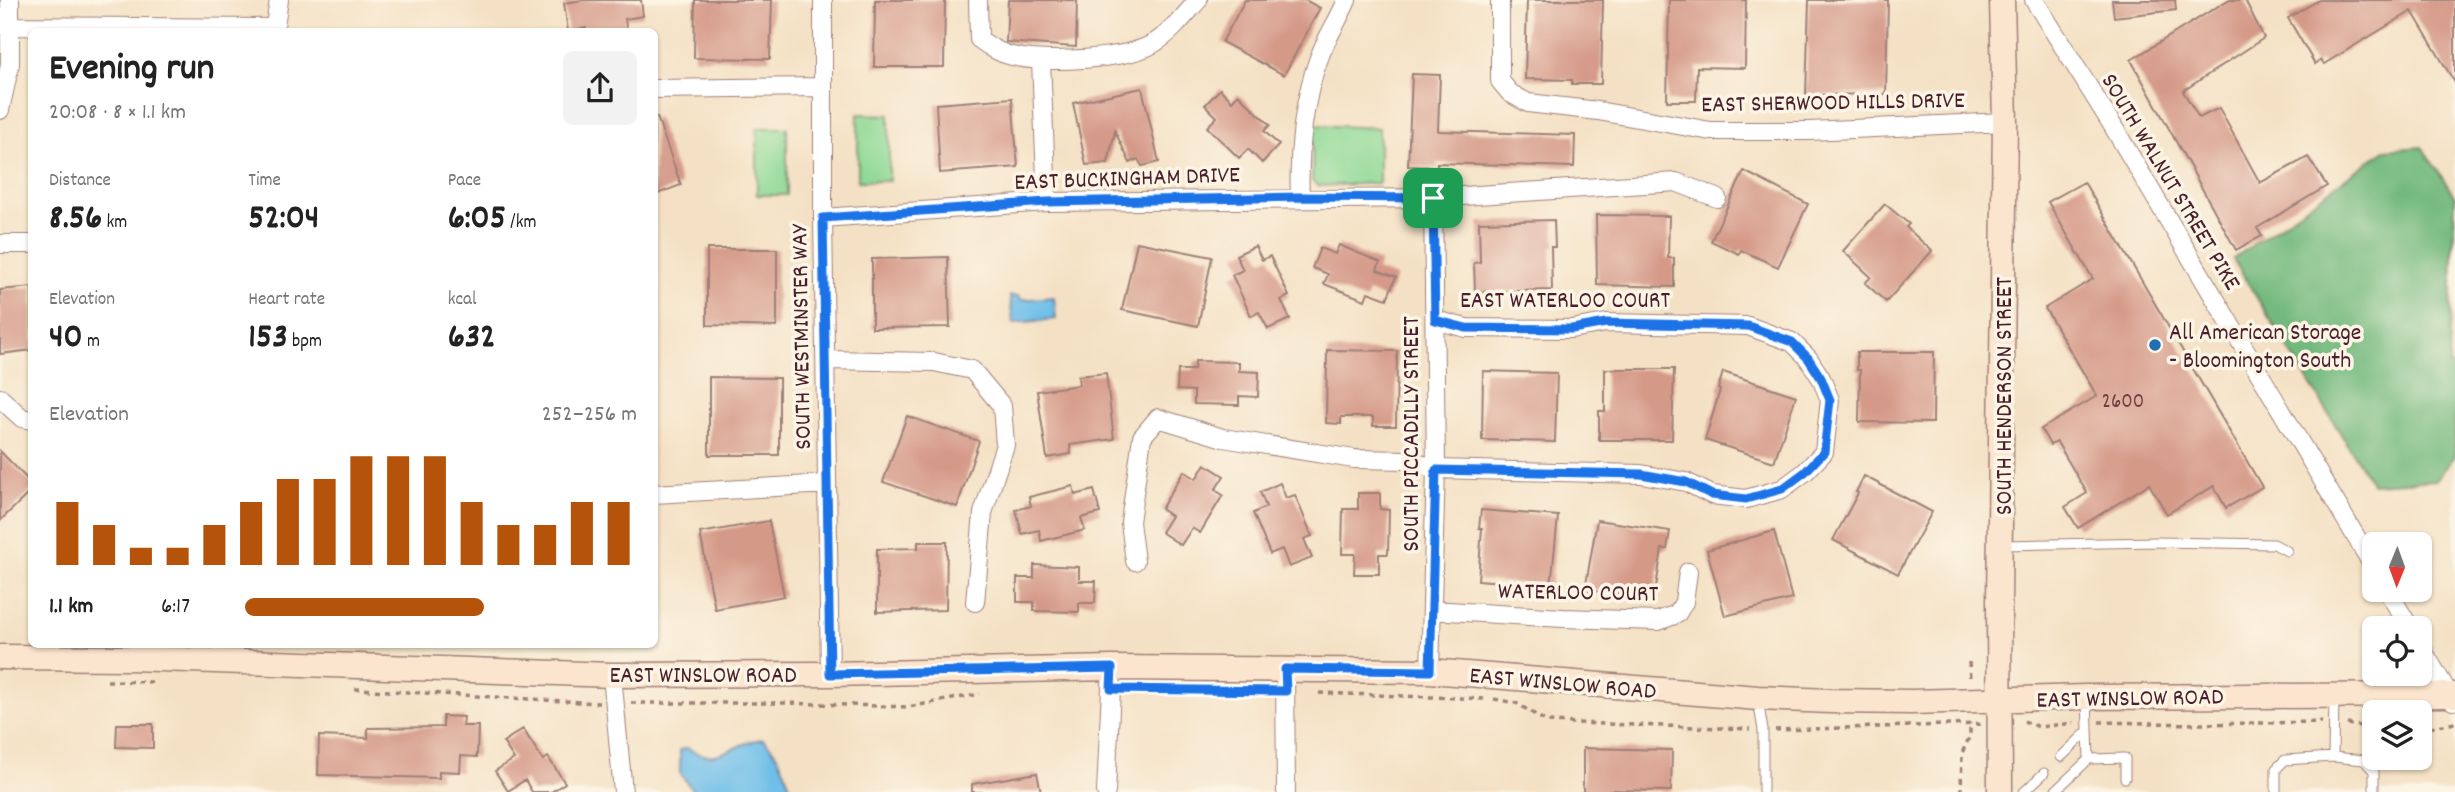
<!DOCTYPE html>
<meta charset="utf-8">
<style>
body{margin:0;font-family:Dekko,sans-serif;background:#f2f2f2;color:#222;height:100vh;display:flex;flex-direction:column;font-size:26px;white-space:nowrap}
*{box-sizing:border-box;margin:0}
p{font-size:23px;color:#767676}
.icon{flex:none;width:38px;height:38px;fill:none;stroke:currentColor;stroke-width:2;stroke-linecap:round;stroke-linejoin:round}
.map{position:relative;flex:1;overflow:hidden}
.panel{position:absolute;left:28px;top:28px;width:630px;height:620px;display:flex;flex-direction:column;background:#fff;border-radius:10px;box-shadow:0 2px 5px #0004}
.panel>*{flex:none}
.needle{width:46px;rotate:181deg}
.buttons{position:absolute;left:2362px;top:532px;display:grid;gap:14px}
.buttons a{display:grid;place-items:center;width:70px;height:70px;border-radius:10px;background:#fff;box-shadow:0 2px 5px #0004;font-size:35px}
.pin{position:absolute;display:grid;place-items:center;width:60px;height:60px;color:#fff;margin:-30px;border-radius:14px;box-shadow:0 4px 10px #0006}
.round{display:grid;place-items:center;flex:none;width:74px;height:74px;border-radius:10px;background:#f2f2f2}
.headline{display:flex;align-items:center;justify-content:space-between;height:119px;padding:0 21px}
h1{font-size:38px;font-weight:700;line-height:52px}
.stats{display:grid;grid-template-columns:repeat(3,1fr);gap:10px;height:119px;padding:7px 21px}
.stats div{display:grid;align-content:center}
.stats b{font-size:35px;font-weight:700}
.stats small{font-size:19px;font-weight:400}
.stats p{font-size:19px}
.chart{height:196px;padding:14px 21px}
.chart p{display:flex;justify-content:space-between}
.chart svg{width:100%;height:126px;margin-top:7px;stroke:#b45309;stroke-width:6}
ul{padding:0 21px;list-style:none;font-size:23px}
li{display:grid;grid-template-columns:112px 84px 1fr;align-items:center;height:52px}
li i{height:18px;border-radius:9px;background:#b45309}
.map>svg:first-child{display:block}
.green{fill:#8fd995;stroke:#6c7c60;stroke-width:2}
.forest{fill:#73b97e;stroke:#5e6c54;stroke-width:2}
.water{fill:#6fbfea;stroke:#5c6f8a;stroke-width:2}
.building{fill:#d59988}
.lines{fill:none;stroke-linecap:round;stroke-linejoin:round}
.lane-casing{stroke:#9f8078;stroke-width:11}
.street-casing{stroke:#9f8078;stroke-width:20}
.secondary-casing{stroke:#9f8078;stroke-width:27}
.path{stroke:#9f8078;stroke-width:3.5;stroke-dasharray:5 5;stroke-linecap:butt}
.lane{stroke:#fff;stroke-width:9}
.street{stroke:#fff;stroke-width:18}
.secondary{stroke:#fce5cf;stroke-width:24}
.route-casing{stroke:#fff;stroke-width:14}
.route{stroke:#1a73e8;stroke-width:9}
.poi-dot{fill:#1f6fb2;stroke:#fcf5e5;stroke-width:2.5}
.labels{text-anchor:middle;stroke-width:7;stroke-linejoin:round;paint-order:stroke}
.number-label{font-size:21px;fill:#6d3e42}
.street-label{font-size:24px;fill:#4a1f2b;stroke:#fcf5e5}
.poi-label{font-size:24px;fill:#4a1f2b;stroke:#fcf5e5;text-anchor:start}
</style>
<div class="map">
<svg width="2455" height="792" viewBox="0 0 2455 792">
<rect width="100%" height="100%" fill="#fcf5e5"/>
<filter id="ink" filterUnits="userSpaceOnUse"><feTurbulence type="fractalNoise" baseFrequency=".0143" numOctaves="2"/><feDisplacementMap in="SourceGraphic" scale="14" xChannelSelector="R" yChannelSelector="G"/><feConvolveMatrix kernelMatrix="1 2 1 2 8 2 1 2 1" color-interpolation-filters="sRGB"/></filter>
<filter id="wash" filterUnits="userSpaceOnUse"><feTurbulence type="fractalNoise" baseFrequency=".00686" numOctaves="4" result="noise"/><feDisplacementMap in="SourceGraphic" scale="28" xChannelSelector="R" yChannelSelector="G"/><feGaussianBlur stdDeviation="1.57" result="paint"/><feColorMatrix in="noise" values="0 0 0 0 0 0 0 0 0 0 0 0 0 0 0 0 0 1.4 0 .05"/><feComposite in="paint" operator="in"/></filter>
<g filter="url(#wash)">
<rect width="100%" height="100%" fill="#f4e1c5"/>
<path class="green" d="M858 114 889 115V181H858Z
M1313 125 1379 128V183L1318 186 1312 181Z
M757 128H787V195H757Z"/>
<path class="forest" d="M2422 147 2455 197 2449 365 2455 367V456L2436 480 2372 484 2233 259 2385 150Z"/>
<path class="water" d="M1010 296H1019L1020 300 1054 297 1056 319 1013 323Z
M763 739C779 753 786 773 792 792H694L680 773V750L687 748C718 768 732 742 763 739Z"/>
<g id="blocks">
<path class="building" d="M583 0H641L643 16 625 19 627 32H586V28L568 31 564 3Z
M695 0H772L770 59 694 58Z
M875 0H945L944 67H874Z
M1008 0H1077L1076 47 1006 42Z
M1245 0H1305L1320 8 1284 75 1222 42Z
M1527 0H1603L1601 84H1572V80L1525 79Z
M1669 0H1746L1745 68 1697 67 1696 101H1667Z
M1809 0H1888L1886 94 1806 95Z
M2112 0H2175L2176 10 2114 17Z
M2228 0H2245L2264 38 2183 91 2199 118 2219 108 2260 183 2308 157 2327 186 2257 228 2262 236 2236 250 2131 60Z
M2319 0H2455V83L2412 11 2324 64 2321 60 2315 64 2288 18Z
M1412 74 1440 75 1438 131 1575 135 1574 167 1437 163V167L1408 166Z
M1142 88 1159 162 1142 166 1138 159 1130 163 1115 131 1108 163 1086 165 1073 103Z
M1220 89 1232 101 1238 94 1270 125 1264 131 1279 145 1262 163 1248 149 1239 158 1207 127 1217 117 1205 105Z
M1012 98 1018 167 940 173 936 104Z
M657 117 681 185 654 195V118Z
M1744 171 1808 204 1778 267 1741 250 1739 254 1711 241Z
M2084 182 2262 487 2226 508 2214 486 2167 514 2149 484 2078 528 2065 507 2087 493 2057 442 2050 445 2041 429 2097 396 2045 308 2093 279 2048 202Z
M1885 204 1909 224 1906 227 1932 251 1886 302 1865 283 1871 277 1843 251Z
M1596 215 1669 216 1668 258H1674V287L1597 285Z
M1554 220 1555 247H1551L1552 290 1475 292 1474 263 1480 262 1479 222Z
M1137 242 1212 257 1198 326 1122 310Z
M1339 245 1380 262 1377 270 1396 277 1387 299 1368 292 1365 300 1324 284 1328 274 1312 268 1320 248 1335 254Z
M1255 246 1262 260 1270 256 1289 296 1281 300 1290 319 1268 329 1259 312 1251 316 1232 275 1243 270 1236 255Z
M707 249H777V327L707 325Z
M948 257 950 327 872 328V259Z
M32 287V350L0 354V290Z
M1327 350 1397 351 1396 426H1373V417H1341V424L1326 423Z
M1857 352H1934L1933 423 1859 422 1860 370H1857Z
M1195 361 1239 362V371L1259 372 1258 397 1239 396V405L1194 404V391L1177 390 1178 370H1194Z
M1605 369H1674L1672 440H1599V411H1605Z
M1483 371 1557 373 1555 442 1482 440Z
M1723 372 1796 396 1774 462 1705 440 1720 390 1718 389Z
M1106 373 1114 439 1070 445 1071 454 1047 458 1037 391 1079 385 1078 376Z
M709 377 779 378V455H709Z
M907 416 979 441 957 507 883 482Z
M0 451 32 484V490L0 521Z
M1205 464 1224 476 1215 490 1223 495 1200 533 1192 528 1181 545 1161 532 1171 516 1161 509 1184 471 1196 479Z
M1864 476 1932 512 1898 574 1833 540 1858 493 1856 492Z
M1280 483 1286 498 1295 495 1312 536 1304 539 1312 558 1289 567 1282 549 1270 554 1253 513 1266 507 1260 492Z
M1073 486 1075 495 1094 490 1100 513 1081 518 1085 530 1041 541 1039 530 1022 534 1016 510 1031 506 1029 497Z
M1358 493H1380V509L1389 510 1388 554H1379V574H1354L1355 554H1342L1343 509H1358Z
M1481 510 1558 516 1551 586 1478 580 1482 528H1479Z
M1597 520 1670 531 1667 549H1662L1654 600 1585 590Z
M769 521 784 596 715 609 700 533Z
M1774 531 1792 599 1725 616 1707 550Z
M918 542H947L946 610 877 612V549L918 548Z
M1034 565 1079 567V581H1096L1095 603H1079V612L1034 611V602H1017V578H1034Z
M443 716 464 717 463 726H478L477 757 461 756 460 772 439 771V778L318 775 319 736 368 738V728L443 727Z
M117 724H153V748L116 747Z
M523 729 543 760 548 757 565 783 551 792H532L525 780 508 791 495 771 514 759 503 742Z
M1583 748 1672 750 1671 791 1609 790V792H1583Z
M1037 773 1041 792H972V784Z"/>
</g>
</g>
<g filter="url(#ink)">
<use href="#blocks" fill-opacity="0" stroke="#9f8078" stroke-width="2"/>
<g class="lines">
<g class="lane-casing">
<path id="lane" d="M2002 545 2157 542 2274 544 2287 551
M1758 700 1763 730V792
M2061 757 2087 732
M2333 757 2334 697
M2089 759 2125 758V778
M2024 792 2044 773
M2054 792 2089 759 2087 699
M2276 792V769L2285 760 2333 757 2364 760 2374 771V792"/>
</g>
<g class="street-casing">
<path id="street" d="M823 0V218L830 674
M978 0 979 39C990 47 999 53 1012 56 1043 64 1130 60 1156 42 1173 31 1185 15 1198 0
M1500 0V81L1510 93 1528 103 1598 111 1711 131H1809L2005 122
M2034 0 2111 123 2375 569
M11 26 275 28
M274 32 279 0
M1041 61 1047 202
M654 89 823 87
M0 110 10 64V0
M1300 197C1298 152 1303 101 1319 58 1326 38 1339 20 1347 0
M823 218 1047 202 1433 198 1676 182 1717 198
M0 244H32
M825 360 934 362 972 370 1002 406 1005 445 983 513 975 602
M0 398 22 418 32 420
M654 494 827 484
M1135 561 1130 522 1142 437 1158 418 1223 438 1354 459 1408 460 1436 469 1641 474 1686 482 1712 495 1746 499 1782 489 1805 472 1824 452 1830 400 1821 378 1808 358 1792 342 1748 326 1606 323 1571 329 1466 328 1435 320
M2387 590 2410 628
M1432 610 1563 618 1658 621 1677 614 1684 602 1688 572
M2420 646 2453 701
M1285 669 1286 792
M1430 671 1436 469 1433 198
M612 675 623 792
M2380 693 2400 684 2413 674
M1106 792 1112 668"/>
</g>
<g class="secondary-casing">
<path id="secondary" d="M0 657 131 658 612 675 830 674 1112 668 1430 671 1758 698 1830 701 1911 702 2086 697 2455 695
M2000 792 1999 601 2005 122 2002 0"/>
</g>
<path class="path" d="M1969 662 1970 680
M107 681 155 682
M355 689 599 703
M1319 693 1487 699
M1494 699 1516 703 1547 722 1750 729
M631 703H787L908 707 980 694
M2024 721 2039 727 2074 723
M2099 722 2197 724 2322 722
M2347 724 2375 728
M2420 729 2455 723
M1775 730 1981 724
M1961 792 1962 753 1970 736V723"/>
<use href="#lane" class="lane"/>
<use href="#street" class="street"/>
<use href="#secondary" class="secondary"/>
</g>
</g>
<g class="lines" filter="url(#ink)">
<g class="route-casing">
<path id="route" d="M1300 197 1433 198 1435 320 1466 328 1572 329 1606 323 1748 326 1792 342 1808 358 1821 378 1830 400 1824 452 1805 472 1782 489 1746 499 1712 495 1686 482 1641 474 1436 470 1430 671 1285 669 1286 691 1111 689 1112 668 830 674 823 218 1047 202Z"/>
</g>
<use href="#route" class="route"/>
</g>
<circle class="poi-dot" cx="2155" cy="345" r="7"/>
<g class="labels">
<g class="number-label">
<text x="2123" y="407">2600</text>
</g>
<g class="street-label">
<text transform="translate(1833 101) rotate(-1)" y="8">EAST SHERWOOD HILLS DRIVE</text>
<text transform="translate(1127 177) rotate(-2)" y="8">EAST BUCKINGHAM DRIVE</text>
<text transform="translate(2172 181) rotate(59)" y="8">SOUTH WALNUT STREET PIKE</text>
<text x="1565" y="307">EAST WATERLOO COURT</text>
<text transform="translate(800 337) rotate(-91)" y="8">SOUTH WESTMINSTER WAY</text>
<text transform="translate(2003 396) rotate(-90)" y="8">SOUTH HENDERSON STREET</text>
<text transform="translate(1410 434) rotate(-90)" y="8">SOUTH PICCADILLY STREET</text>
<text transform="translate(1578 591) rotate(1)" y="8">WATERLOO COURT</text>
<text x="703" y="682">EAST WINSLOW ROAD</text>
<text transform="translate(1563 682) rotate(5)" y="8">EAST WINSLOW ROAD</text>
<text transform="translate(2130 697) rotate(-1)" y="8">EAST WINSLOW ROAD</text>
</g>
<g class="poi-label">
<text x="2169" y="339">All American Storage<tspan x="2169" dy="28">- Bloomington South</tspan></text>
</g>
</g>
</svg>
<div class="buttons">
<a><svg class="needle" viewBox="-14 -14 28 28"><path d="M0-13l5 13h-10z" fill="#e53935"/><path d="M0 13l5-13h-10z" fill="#767676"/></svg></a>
<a><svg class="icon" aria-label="locate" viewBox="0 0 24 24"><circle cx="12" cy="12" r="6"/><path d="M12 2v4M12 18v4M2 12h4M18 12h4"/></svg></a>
<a><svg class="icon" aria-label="layers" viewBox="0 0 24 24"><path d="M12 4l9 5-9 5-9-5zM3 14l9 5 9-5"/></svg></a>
</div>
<div class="pin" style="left:1433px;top:198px;background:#1e9e55"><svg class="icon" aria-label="arrive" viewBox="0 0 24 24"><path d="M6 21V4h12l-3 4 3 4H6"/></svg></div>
<section class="panel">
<div class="headline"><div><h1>Evening run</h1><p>20:08 · 8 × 1.1 km</p></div><a class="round"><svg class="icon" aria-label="share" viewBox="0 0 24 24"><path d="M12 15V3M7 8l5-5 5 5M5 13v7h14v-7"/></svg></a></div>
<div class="stats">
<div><p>Distance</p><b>8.56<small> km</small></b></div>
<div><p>Time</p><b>52:04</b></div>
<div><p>Pace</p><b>6:05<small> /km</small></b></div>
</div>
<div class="stats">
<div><p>Elevation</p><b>40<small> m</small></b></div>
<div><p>Heart rate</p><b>153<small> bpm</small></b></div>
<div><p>kcal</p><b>632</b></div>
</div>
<div class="chart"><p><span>Elevation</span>252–256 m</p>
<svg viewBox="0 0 160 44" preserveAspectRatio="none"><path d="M5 44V22M15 44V30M25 44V38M35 44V38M45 44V30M55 44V22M65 44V14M75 44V14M85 44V6M95 44V6M105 44V6M115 44V22M125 44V30M135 44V30M145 44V22M155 44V22"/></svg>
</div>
<ul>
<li><b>1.1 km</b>6:17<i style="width:61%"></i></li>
</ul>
</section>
</div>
